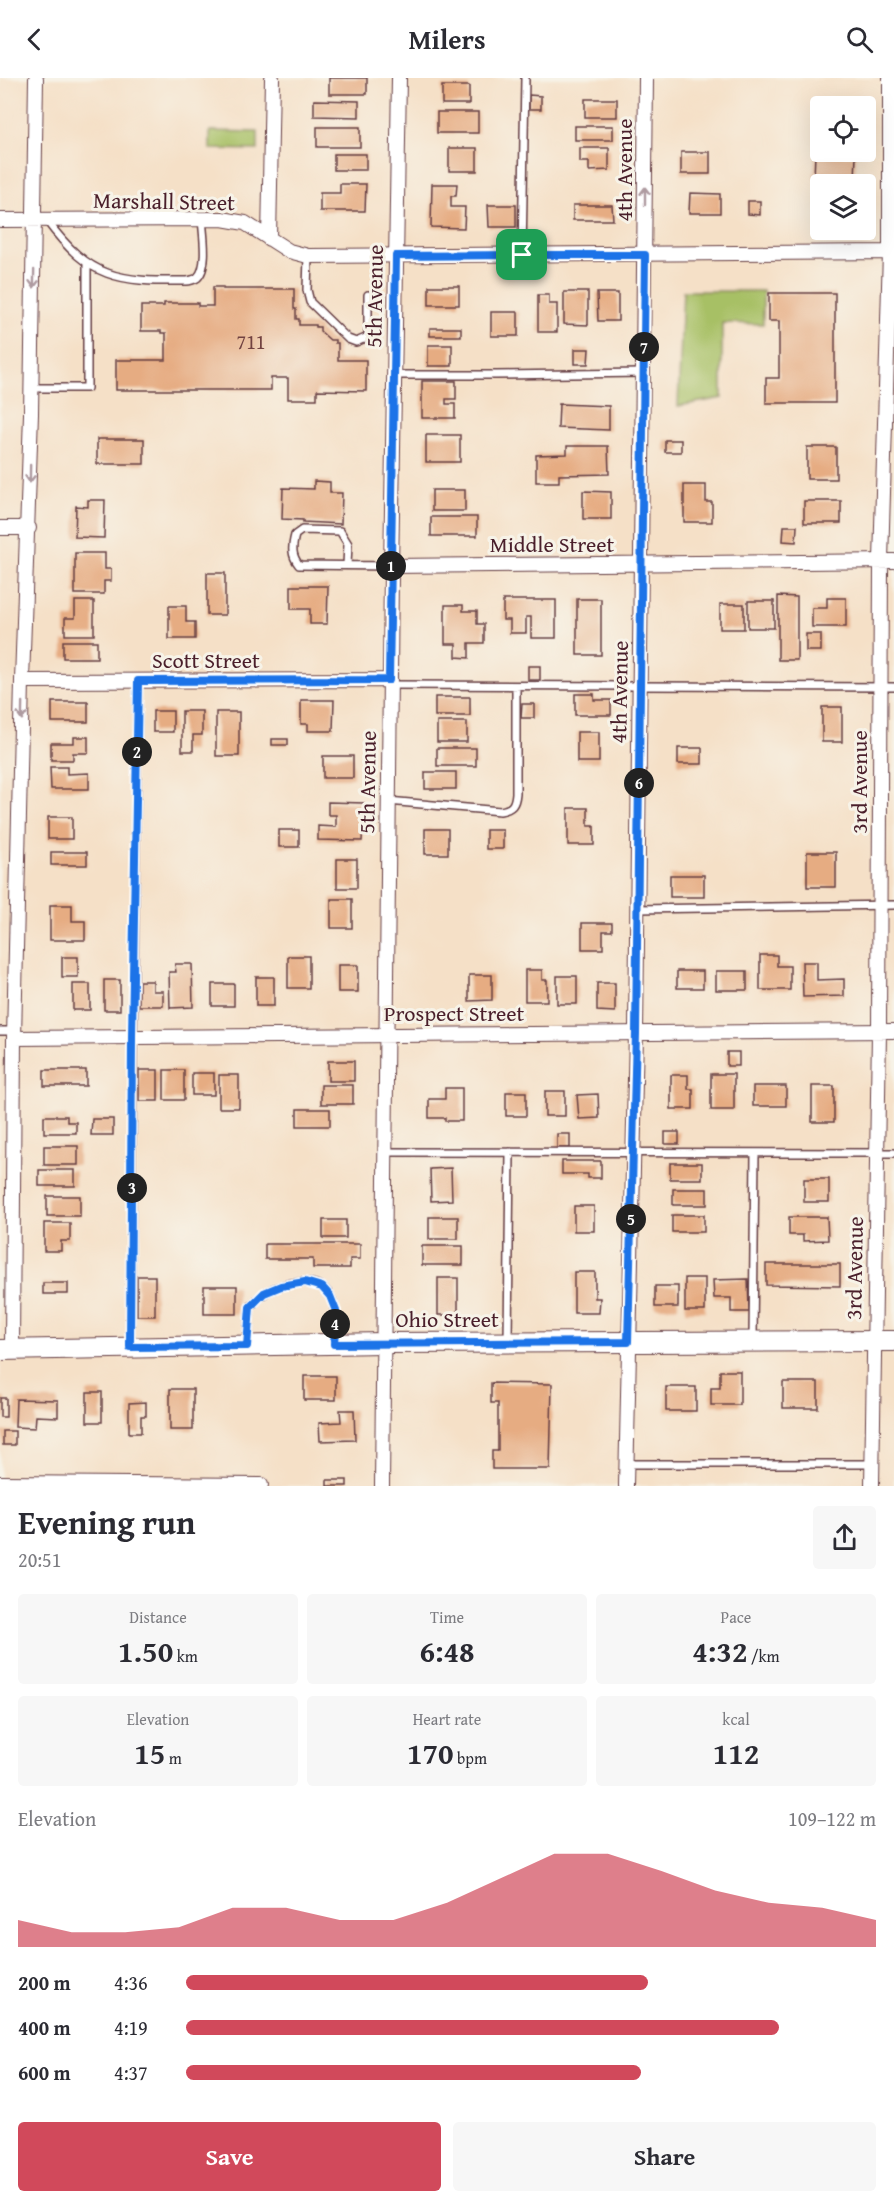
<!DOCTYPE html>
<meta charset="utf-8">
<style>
body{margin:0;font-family:"Gentium Book Plus",serif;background:#f7f7f7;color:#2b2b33;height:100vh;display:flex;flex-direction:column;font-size:22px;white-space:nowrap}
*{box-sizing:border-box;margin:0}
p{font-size:20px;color:#7c7c81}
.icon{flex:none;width:33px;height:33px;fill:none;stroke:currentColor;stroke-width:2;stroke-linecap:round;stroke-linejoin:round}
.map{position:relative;height:1408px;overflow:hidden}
.drawer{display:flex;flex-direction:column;background:#fff;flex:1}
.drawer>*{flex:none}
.fabs{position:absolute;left:810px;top:18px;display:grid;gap:12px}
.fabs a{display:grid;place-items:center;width:66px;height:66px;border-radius:6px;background:#fff;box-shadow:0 6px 24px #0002;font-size:30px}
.pin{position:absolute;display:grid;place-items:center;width:51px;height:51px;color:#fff;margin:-26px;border-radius:12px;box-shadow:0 3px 9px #0006}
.km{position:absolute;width:30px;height:30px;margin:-15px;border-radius:50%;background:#222;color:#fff;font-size:16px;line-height:30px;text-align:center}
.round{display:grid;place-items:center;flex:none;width:63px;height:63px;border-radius:6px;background:#f7f7f7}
.head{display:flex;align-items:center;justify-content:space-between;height:102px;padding:0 18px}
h1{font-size:33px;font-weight:700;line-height:45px}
.figures{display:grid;grid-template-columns:repeat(3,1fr);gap:9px;height:102px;padding:6px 18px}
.figures div{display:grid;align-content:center;border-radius:6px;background:#f7f7f7;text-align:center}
.figures b{font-size:30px;font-weight:700}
.figures small{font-size:16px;font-weight:400}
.figures p{font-size:16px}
.chart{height:168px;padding:12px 18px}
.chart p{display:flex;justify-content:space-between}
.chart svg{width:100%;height:108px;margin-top:6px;fill:#d1495b;opacity:.7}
.action{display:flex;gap:12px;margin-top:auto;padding:12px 18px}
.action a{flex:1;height:69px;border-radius:6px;background:#d1495b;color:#fff;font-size:24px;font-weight:700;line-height:69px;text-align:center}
.action a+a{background:#f7f7f7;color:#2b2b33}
ul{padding:0 18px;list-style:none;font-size:20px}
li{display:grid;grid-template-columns:96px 72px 1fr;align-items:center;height:45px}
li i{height:15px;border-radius:8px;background:#d1495b}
header{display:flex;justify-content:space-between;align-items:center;height:78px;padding:0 18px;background:#fff;font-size:27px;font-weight:700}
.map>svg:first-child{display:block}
.green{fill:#a7c065;stroke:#787048;stroke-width:1.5}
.building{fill:#e6ac82}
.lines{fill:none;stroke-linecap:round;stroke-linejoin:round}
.lane-casing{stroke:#643c42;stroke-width:10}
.street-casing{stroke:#643c42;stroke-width:16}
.secondary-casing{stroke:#643c42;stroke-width:22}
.lane{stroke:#fff;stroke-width:7}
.street{stroke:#fff;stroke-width:14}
.secondary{stroke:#fff;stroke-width:20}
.oneway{stroke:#ae9aa0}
.route-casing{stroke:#fff;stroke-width:12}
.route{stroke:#1a73e8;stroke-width:8}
.labels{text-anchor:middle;stroke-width:6;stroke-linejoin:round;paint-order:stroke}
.number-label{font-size:20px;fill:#714241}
.street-label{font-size:22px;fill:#4a1f2b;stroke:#f7f3e8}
</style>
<header><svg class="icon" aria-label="back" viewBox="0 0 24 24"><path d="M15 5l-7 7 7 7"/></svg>Milers<svg class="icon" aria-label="search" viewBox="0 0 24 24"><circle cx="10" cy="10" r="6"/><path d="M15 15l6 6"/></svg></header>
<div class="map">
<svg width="894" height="1408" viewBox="0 0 894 1408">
<rect width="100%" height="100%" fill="#f7f3e8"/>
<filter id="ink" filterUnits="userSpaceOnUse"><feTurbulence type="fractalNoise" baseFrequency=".0167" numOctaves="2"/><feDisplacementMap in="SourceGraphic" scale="12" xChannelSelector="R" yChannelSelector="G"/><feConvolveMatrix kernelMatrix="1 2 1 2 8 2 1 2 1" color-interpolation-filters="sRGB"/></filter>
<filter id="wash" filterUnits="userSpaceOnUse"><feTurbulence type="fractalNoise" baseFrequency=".008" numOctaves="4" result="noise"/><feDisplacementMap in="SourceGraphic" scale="24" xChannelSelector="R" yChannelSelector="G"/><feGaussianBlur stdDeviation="1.35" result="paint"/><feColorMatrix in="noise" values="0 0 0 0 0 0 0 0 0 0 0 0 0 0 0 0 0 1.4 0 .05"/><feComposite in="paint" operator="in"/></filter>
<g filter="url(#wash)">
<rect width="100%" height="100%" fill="#f5e0c7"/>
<path class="green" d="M210 53 258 54V72L210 71Z
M683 213H763V246L722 245V320L678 328Z"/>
<g id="blocks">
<path class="building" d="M329 0H367V16H329Z
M442 8H469V26H442Z
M529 17 541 18V31H529Z
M585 21H617V39H585Z
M314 22 359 23V39L314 38Z
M437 34H478V55H437Z
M575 48H613V62H575Z
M317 49H360V69H317Z
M449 70H477V93H449Z
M580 70H609V92L589 93V84H580Z
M681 74H710V96H681Z
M334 76H366V92H334Z
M815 76 856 78 855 101 814 100Z
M340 106H366L365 133H320V115H340Z
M432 106H457L456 118H451V129H465L464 150 431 149Z
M690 115 720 116V135H689Z
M748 123H760V137L748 136Z
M488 127H516V149H489Z
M573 127H612L613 142H573Z
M429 208H459V227H429Z
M213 209H223V211H294V231H296V241H299V247H316V249H320V253L330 262H335V265H338V282H366V313L317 312V321H288V300H271V312H116V282H166V255H161V253H141V228H164V225H198V228H213Z
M564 214H588V247L564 246Z
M597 215H618V243H598Z
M769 215H835V325H766V300H779V243H769Z
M538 217H549V226H557V254H538Z
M491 234H518V258H491Z
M430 250H461V258H430Z
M428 267H452V288H428Z
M575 271H589L588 286H575Z
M422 303H456V321H446V326H455V340H422Z
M559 326 609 328V352L558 350Z
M426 357H460V384H426Z
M97 361H144V386H97Z
M665 362H681V374H665Z
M567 368H608L609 396 559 397V404H536V377L567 376Z
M807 369H836V401H807Z
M314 403 330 404V415H342L341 446 303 444V442L282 441 283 410 314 411Z
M684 407H706V424H712V444H684Z
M432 412H465V433H432Z
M583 413 611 414V441H583Z
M88 422H105L104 460 75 459 76 428 88 429Z
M804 423H841V445H804Z
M431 439H477V458H431Z
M784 448H797L796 464 783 463Z
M75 475H105V491H111V503H104V516H75Z
M207 495H225V537H207Z
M291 508H328L327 546H310V531H291Z
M778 518 797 519V582H778Z
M827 520H846V549H812V530H827Z
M577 521H601V577H577Z
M503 522H556V560H531V539H526V555H510V542H503Z
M75 523H94V557H65V540H75Z
M748 523H774V550H748Z
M720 526H744V551H720Z
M445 527H463V533H477V546H484V565H469V580L456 579V566H445Z
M169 528H186V544H195V561H169Z
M806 556H821V573H806Z
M63 563H97V580H63Z
M528 588H540V602H528Z
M575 616H594V622H611V637H575Z
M435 619H470V638H435Z
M301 622H334L333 653H308V646H301Z
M52 624H88V644H52Z
M522 626H534V640H521Z
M822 629H842V664H822Z
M153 633H173V654H153Z
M182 633H202V657H193V673H182Z
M216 634H239V678H216Z
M437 644H467V664H437Z
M577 654H599V684H577Z
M74 659H88V675H73V682H51V665H74Z
M272 661H288V667H272Z
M437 670H476V688H437Z
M678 670H702V686H678Z
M323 678H353V700H323Z
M50 689H67V696L89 695V711H51Z
M425 694H456V711H425Z
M328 724 364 725 362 763 318 762V748L336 749V737H328Z
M568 730H588V748H594V767H568Z
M48 739H72V761H48Z
M425 751H448V776H425Z
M279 752H299V769H279Z
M486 752H503V771H486Z
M51 774H87V787H51Z
M807 774H836V809H807Z
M337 781H357V810H337Z
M670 797H704V819H670Z
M331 821H352V850H331Z
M50 827H72V843H85V862H50Z
M582 845H612V853H603V871H582Z
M760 877H777V888H790V912H760Z
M288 878H309V910H288Z
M62 879H78V899H62Z
M802 884H817V902L844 901V918L803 919Z
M175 886H192L193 929 170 930 169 894H176Z
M338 887H358V914H338Z
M525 892H542V902H547V923H525Z
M677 893H703V910H677Z
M716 893H747V912H716Z
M469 897H492V922L469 923Z
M557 898H577V926H557Z
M256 899H274V928H256Z
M104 902H120V932H104Z
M139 903H153V913H163V928H139Z
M597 905H615V934L597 933Z
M73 906H90V932H73Z
M212 906H234V928H212Z
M727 974H739V988H727Z
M328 983H354V1003H328Z
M44 992H86V1008H44Z
M139 992H158V1023H139Z
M164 992H184V1022H164Z
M192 995H214V1017H192Z
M711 996H734V1032H711Z
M219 997H239V1030H219Z
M671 997H688V1011H693V1031H671Z
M321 1007H353V1026H321Z
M753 1008H786V1028H753Z
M812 1008H834V1044H812Z
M445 1010H462V1043H445V1040H429V1021H445Z
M545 1013H565V1038H545Z
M506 1014H526V1038H506Z
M598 1016 599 1040 579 1041 577 1017Z
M297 1031H330V1048H297Z
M44 1038H67V1044H76V1055H44Z
M92 1041H113V1057H91Z
M665 1054H679V1066H665Z
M557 1056H570V1070H557Z
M44 1068H78V1087H44Z
M562 1083H601V1100H588V1096H562Z
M670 1085H702V1101H670Z
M451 1090 452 1122 431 1123 430 1091Z
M39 1092H75V1108H39Z
M804 1101H829V1124H804Z
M673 1111H707V1127H673Z
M47 1118H80V1138H47Z
M574 1128H594V1153H574Z
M672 1137H704V1154H672Z
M429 1139H458V1161H429Z
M789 1139H827L828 1162 803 1163V1157H789Z
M323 1142H346V1160H323Z
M44 1145H70V1163H61V1173H44Z
M265 1166H360V1181H350V1190H313V1181H265Z
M422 1168H463V1187H422Z
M766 1186H840V1208L766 1207Z
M574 1194H595V1220H600L599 1235H574Z
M137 1198H155V1238H137Z
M438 1200H458V1237H438Z
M685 1200H705V1233H685Z
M748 1201 749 1234H731V1220H714L713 1202Z
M43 1205H68V1216H43Z
M204 1208H237V1236H204Z
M655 1208H678V1229H655Z
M720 1293H740V1327H711V1310H720Z
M304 1298H336V1322H304Z
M783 1304H818V1330H783Z
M491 1305 552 1306 550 1391H492V1373H498V1325H491Z
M666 1309H696V1333H666Z
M170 1311H193V1352H170Z
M87 1314H102V1344H87Z
M0 1320H6V1339H0Z
M16 1321 58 1322V1339L36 1338 35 1350 15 1349Z
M146 1324V1338H141V1355H129V1325Z
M340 1332H354L355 1362 320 1363 319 1345 341 1344Z
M3 1353H15V1367H3Z
M327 1402H347V1408H327Z"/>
</g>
</g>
<g filter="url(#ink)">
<use href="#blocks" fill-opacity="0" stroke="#643c42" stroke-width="1.5"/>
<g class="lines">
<g class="lane-casing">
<path id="lane" d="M47 143C90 201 118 204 187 203 189 203 196 201 197 200 209 190 203 155 202 141
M522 177 525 0
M308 178 307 212 310 224 348 261 356 264 368 259V217
M394 297H496L643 295
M32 310H87V185
M347 487 348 466 340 453 302 452 295 457C292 469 291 477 299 487L391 488
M390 607 894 609
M388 723 500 733C512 731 515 727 516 715V608
M637 831 894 827
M0 953H15
M384 1074 894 1075
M753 1261 755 1075
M508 1264 510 1074
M247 1265 250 1229C255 1224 260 1218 267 1214 284 1204 318 1197 330 1218 338 1232 335 1248 335 1263
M130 1269 133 959 138 603
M627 1386H873"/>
</g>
<g class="street-casing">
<path id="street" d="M0 142 222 141 245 145 289 173 308 178 894 174
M269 161 272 0
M0 450H29
M391 488 894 483
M22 603 389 602
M14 960 894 953
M12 1272 14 960 22 603 31 336 36 0
M0 1405 261 1407
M382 1408 391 494 399 0
M626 1408 636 955 646 0
M872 1408 879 954 881 483 890 174V0"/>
</g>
<g class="secondary-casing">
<path id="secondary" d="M0 1272 383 1265 894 1263"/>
</g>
<use href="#lane" class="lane"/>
<use href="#street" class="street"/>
<use href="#secondary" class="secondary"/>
</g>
<defs><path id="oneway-shaft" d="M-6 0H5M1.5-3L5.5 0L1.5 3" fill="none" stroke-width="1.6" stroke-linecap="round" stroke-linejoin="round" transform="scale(1.5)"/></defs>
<g class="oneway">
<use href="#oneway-shaft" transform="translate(645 118) rotate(-90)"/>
<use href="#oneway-shaft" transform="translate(34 201) rotate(91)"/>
<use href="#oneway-shaft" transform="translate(30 396) rotate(91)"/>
<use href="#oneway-shaft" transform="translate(22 633) rotate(91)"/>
</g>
</g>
<g class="lines" filter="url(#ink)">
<g class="route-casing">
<path id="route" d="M522 177H645L636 955 628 1264 334 1266 336 1233 330 1218 322 1209 305 1204 281 1208 264 1215 250 1229 247 1268 130 1269 132 959 138 603 389 602 396 178Z"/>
</g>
<use href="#route" class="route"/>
</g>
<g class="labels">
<g class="number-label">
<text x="251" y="271">711</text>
</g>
<g class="street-label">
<text transform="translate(624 92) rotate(-90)" y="8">4th Avenue</text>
<text transform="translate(164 123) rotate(1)" y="8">Marshall Street</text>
<text transform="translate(374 218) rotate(-89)" y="8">5th Avenue</text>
<text x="552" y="474">Middle Street</text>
<text x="206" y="590">Scott Street</text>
<text transform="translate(619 614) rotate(-89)" y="8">4th Avenue</text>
<text transform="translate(367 704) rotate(-89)" y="8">5th Avenue</text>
<text transform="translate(859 704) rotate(-90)" y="8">3rd Avenue</text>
<text x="454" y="943">Prospect Street</text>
<text transform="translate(854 1190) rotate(-89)" y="8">3rd Avenue</text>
<text x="447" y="1249">Ohio Street</text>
</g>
</g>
</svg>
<div class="fabs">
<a><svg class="icon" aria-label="locate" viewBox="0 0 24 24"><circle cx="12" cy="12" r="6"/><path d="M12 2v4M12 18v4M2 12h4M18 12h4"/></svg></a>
<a><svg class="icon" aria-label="layers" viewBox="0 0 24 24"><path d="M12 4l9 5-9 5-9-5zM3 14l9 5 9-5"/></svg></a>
</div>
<div class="pin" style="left:522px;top:177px;background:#1e9e55"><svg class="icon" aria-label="arrive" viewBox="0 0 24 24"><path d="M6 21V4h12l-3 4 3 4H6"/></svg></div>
<b class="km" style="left:391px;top:488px">1</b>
<b class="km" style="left:137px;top:674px">2</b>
<b class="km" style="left:132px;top:1110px">3</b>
<b class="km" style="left:335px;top:1246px">4</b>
<b class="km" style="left:631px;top:1141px">5</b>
<b class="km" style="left:639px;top:705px">6</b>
<b class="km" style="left:644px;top:269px">7</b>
</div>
<section class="drawer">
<div class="head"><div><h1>Evening run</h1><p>20:51</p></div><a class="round"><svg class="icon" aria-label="share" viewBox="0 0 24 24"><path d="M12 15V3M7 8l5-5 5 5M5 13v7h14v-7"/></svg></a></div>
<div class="figures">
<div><p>Distance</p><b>1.50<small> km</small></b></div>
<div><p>Time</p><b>6:48</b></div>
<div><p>Pace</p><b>4:32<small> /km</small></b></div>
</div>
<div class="figures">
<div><p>Elevation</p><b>15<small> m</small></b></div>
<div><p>Heart rate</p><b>170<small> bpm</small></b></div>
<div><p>kcal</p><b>112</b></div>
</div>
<div class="chart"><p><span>Elevation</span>109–122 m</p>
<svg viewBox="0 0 160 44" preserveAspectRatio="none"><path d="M0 44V33L10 38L20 38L30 36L40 28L50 28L60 33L70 33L80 26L90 16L100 6L110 6L120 13L130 21L140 26L150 28L160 33V44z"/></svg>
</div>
<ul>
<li><b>200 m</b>4:36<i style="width:67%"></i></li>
<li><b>400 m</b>4:19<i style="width:86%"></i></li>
<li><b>600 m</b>4:37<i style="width:66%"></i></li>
</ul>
<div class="action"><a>Save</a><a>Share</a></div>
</section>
